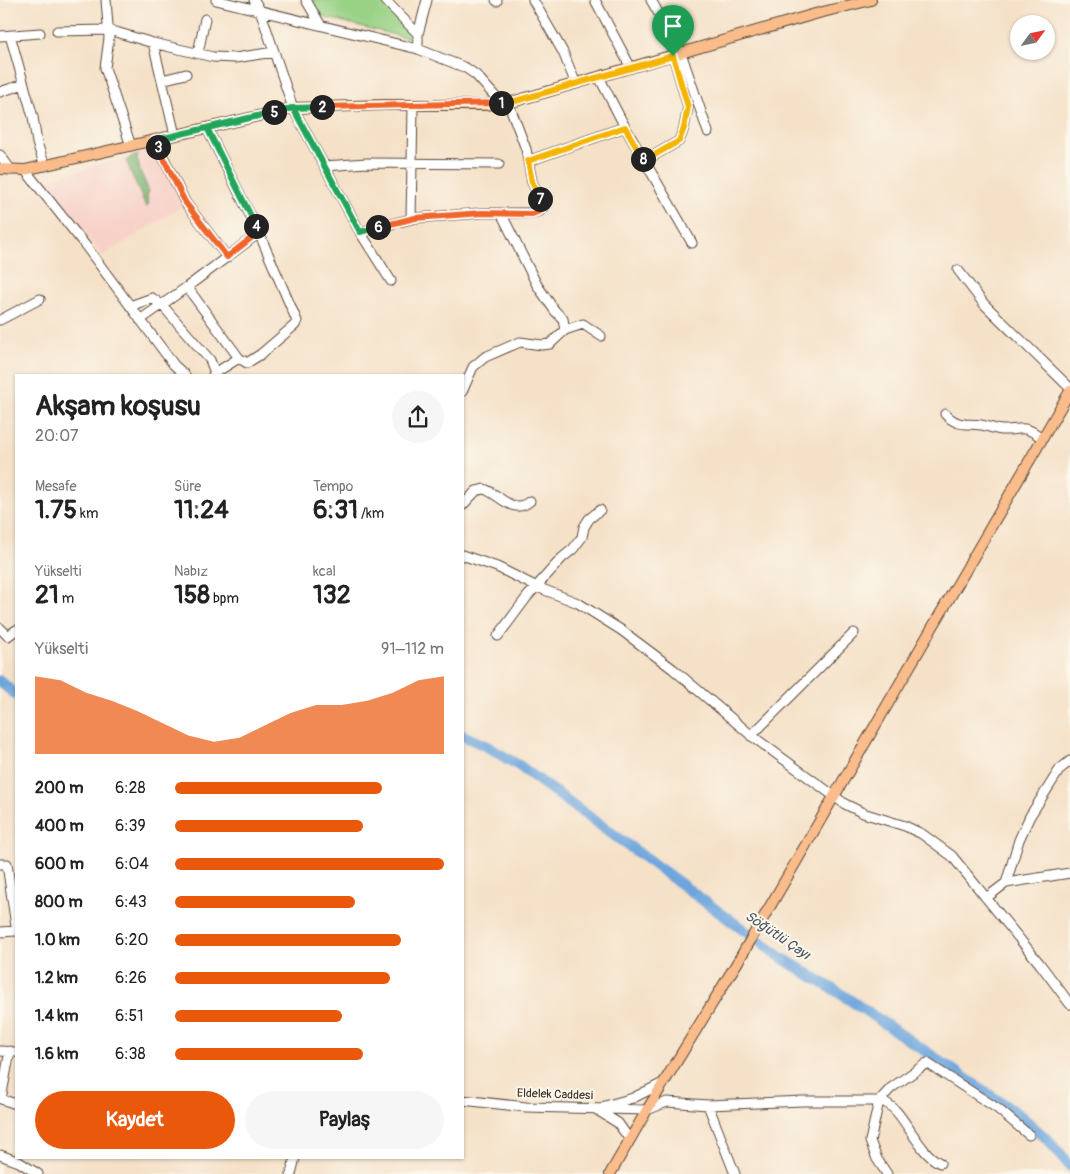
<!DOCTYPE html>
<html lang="tr">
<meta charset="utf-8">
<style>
body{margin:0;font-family:Pangolin,sans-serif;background:#f6f6f6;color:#222;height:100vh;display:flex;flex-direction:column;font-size:19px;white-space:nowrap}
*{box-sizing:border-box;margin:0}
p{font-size:16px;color:#767676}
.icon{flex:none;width:28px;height:28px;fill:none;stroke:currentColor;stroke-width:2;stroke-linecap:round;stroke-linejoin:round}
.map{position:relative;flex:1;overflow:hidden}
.side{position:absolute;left:15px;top:374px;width:449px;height:785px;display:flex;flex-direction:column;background:#fff;border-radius:0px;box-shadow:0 1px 4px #0004}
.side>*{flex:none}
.needle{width:32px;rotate:57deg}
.controls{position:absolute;left:1010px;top:15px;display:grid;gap:10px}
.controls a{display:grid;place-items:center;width:45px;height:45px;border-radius:50%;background:#fff;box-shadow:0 1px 4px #0004;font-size:25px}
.pin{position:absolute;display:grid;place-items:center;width:42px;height:42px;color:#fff;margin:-51px -21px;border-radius:50% 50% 50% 0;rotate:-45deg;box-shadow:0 0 5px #0007}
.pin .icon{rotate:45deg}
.km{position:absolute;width:25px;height:25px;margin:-12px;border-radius:50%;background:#222;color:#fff;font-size:14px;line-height:25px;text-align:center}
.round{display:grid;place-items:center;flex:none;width:52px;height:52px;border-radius:26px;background:#f6f6f6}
.overview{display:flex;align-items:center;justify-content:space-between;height:85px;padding:0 20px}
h1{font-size:28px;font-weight:700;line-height:38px}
.stats{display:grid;grid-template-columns:repeat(3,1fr);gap:8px;height:85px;padding:5px 20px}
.stats div{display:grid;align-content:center}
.stats b{font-size:25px;font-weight:700}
.stats small{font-size:14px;font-weight:400}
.stats p{font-size:14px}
.chart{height:140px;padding:10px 20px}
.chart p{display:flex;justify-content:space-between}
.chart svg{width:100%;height:90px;margin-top:5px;fill:#ea580c;opacity:.7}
.cta{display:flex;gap:10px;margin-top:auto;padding:10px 20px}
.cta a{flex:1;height:58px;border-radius:30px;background:#ea580c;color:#fff;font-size:20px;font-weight:700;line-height:58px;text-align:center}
.cta a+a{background:#f6f6f6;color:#222}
ul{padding:0 20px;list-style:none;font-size:16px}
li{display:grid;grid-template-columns:80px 60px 1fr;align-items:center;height:38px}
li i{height:12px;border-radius:6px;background:#ea580c}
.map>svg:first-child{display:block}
.built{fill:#f7d1c8}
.green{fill:#99d285;stroke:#6a7e52}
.forest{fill:#7ab472;stroke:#5a6f48}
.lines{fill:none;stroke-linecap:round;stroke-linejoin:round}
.river{stroke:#6da5dc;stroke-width:11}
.minor-casing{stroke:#574538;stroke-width:11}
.major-casing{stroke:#574538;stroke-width:12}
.minor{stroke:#fff;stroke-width:9}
.major{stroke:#f9bc8a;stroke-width:10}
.split-1-casing{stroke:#fff;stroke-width:10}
.split-2-casing{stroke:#fff;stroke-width:10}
.split-3-casing{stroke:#fff;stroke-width:10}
.split-4-casing{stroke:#fff;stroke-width:10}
.split-5-casing{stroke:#fff;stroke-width:10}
.split-6-casing{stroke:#fff;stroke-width:10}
.split-7-casing{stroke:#fff;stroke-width:10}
.split-8-casing{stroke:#fff;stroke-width:10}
.split-9-casing{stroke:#fff;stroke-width:10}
.split-1{stroke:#f5b400;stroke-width:6}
.split-2{stroke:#f0652b;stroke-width:6}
.split-3{stroke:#22a559;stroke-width:6}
.split-4{stroke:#f0652b;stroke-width:6}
.split-5{stroke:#22a559;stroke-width:6}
.split-6{stroke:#22a559;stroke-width:6}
.split-7{stroke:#f0652b;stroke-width:6}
.split-8{stroke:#f5b400;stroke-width:6}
.split-9{stroke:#f5b400;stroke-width:6}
.labels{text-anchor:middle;stroke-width:4;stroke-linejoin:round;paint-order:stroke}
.street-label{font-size:12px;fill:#3b2a1e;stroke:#fbf7ec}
.water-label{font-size:14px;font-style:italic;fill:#4c5560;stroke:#fbf7ec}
</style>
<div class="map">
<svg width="1070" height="1174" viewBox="0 0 1070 1174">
<rect width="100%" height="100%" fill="#fbf7ec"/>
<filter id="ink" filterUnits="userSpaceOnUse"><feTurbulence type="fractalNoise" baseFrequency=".02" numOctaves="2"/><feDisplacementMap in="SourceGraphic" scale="10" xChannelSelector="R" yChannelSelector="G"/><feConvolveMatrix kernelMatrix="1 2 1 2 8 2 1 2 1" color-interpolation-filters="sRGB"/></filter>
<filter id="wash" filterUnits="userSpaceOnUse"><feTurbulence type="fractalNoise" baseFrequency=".0096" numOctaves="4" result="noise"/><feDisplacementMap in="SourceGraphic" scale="20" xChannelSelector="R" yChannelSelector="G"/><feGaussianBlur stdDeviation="1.12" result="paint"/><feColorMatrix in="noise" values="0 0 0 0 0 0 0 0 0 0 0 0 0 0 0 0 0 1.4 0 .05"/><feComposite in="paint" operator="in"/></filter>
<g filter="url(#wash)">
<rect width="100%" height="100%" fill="#f5e1c8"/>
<path class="built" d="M155 149 184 205 102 256 44 181Z"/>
<path class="green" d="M310 0H383L417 38 415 40 320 16Z"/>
<path class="forest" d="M139 155 137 157 140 171 149 191 147 196 149 204 146 207 126 161 131 157Z"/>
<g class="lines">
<path class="river" d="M0 681 16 695
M462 735 488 747 521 767 782 958 841 994 1021 1116 1047 1139 1070 1166"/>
</g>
</g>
<g filter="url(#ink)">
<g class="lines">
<g class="minor-casing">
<path id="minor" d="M106 0 109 38 105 68 131 146
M216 0 418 49 466 68 476 75 501 103
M254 0 260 10 293 108 360 232 391 281
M306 0 320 24
M385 0 418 34
M496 0 497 1
M533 0 563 52 576 84
M595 0 631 68
M651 0 681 53 708 132
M57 31 109 30 153 43 213 57 235 58 274 52
M10 35 33 117 37 143 45 166
M0 36 40 33
M153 43 175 135
M418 49V34L427 0
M198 53 205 19
M599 77 625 127 692 243
M162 80 186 74
M0 92 24 84
M155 140 185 202 227 257
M0 155 11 170
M528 161 625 127
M644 161 679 141 684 128 688 107 673 55
M325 166 367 163 499 164
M25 170 85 245 174 365 185 375
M501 213 537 285 555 311 563 319 565 330
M411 219 413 105
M360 232 415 218 482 213H533L540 211 544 206 532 182 526 149 508 102
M958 270 984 304 1070 388
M187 287 239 358 247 363 261 354 295 325 297 321 259 233 207 128
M130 306 152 298 162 305 210 360 215 373 213 375
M0 320 40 299
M140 320 187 287 259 233
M215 373 239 358
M462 392 473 367 485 357 520 342 542 345 550 344 565 330 583 324 601 336
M945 414C958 427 965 423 981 425 988 426 994 429 1001 430 1022 431 1022 423 1042 438
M462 506 476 491 484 489C500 494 512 516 530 501
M462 555 497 567 537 587 578 603 621 630 673 669 752 736 845 804 863 813 905 826 922 834 952 856 1040 964 1070 1004
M0 628 8 636 16 630
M498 636 527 597 562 558 573 549 582 537 584 527 589 519 600 510
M751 736 854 633
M0 864H7L16 926
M1006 883 1070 873
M986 898 1006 883 1019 840 1030 816 1060 769 1070 761
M0 932 16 931
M0 1051 16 1052
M10 1051 1 1099 16 1104
M462 1100 526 1107 647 1110 667 1102 708 1105 803 1101H881C903 1106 915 1151 940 1163
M708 1105 735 1174
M605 1106 633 1098 663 1083
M597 1110 618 1123 630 1140
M0 1155 19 1162 38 1174
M291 1174 295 1158
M887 1174 877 1159 870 1141 879 1101 891 1088 927 1063 998 1109 1029 1135"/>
</g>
<g class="major-casing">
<path id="major" d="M0 169 25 170 293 108 384 105H484L512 102 815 14 871 0
M610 1174 647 1110 740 958 1070 391"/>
</g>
<use href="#minor" class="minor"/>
<use href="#major" class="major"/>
</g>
</g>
<g class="lines" filter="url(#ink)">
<g class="split-1-casing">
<path id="split-1" d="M501 103 512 102 673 56"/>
</g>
<g class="split-2-casing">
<path id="split-2" d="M322 107 501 103"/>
</g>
<g class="split-3-casing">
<path id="split-3" d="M158 147 155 140 293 108 322 107"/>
</g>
<g class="split-4-casing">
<path id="split-4" d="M158 147 185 202 227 257 259 232 256 226"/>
</g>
<g class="split-5-casing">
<path id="split-5" d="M256 226 207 128 274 112"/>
</g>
<g class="split-6-casing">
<path id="split-6" d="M274 112 293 108 360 232 378 227"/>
</g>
<g class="split-7-casing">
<path id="split-7" d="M378 227 415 218 482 213 532 214 540 211 544 206 540 199"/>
</g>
<g class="split-8-casing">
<path id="split-8" d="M540 199 532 182 528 161 625 127 643 159"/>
</g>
<g class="split-9-casing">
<path id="split-9" d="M643 159 644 161 679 141 684 128 688 107 673 56"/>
</g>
<use href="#split-1" class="split-1"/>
<use href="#split-2" class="split-2"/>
<use href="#split-3" class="split-3"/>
<use href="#split-4" class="split-4"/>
<use href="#split-5" class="split-5"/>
<use href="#split-6" class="split-6"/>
<use href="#split-7" class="split-7"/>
<use href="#split-8" class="split-8"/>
<use href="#split-9" class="split-9"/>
</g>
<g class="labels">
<g class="street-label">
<text transform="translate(555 1094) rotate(2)" y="4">Eldelek Caddesi</text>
</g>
<g class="water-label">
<text transform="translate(778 935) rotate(34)" y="5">Söğütlü Çayı</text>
</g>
</g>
</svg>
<div class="controls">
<a><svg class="needle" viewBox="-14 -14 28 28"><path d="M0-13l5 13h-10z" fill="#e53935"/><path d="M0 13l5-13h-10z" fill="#767676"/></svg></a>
</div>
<div class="pin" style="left:673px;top:56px;background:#1e9e55"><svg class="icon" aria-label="arrive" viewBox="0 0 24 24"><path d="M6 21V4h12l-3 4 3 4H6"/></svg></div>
<b class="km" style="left:501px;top:103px">1</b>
<b class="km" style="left:322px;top:107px">2</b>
<b class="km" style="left:158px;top:147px">3</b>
<b class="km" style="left:256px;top:226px">4</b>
<b class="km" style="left:274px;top:112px">5</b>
<b class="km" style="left:378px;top:227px">6</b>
<b class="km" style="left:540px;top:199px">7</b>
<b class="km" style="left:643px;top:159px">8</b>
<section class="side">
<div class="overview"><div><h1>Akşam koşusu</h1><p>20:07</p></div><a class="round"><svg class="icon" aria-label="share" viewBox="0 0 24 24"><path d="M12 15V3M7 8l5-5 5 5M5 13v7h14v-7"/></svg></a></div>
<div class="stats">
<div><p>Mesafe</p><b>1.75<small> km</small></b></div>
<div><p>Süre</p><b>11:24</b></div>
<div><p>Tempo</p><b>6:31<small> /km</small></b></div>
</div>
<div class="stats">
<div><p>Yükselti</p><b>21<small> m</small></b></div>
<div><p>Nabız</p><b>158<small> bpm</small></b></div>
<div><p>kcal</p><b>132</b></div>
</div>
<div class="chart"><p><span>Yükselti</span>91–112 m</p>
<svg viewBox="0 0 160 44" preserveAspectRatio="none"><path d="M0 44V6L10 8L20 14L30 18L40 23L50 29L60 35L70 38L80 36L90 30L100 24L110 20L120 20L130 18L140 14L150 8L160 6V44z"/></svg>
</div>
<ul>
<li><b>200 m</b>6:28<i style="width:77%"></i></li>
<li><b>400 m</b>6:39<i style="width:70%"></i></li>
<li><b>600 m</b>6:04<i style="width:100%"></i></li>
<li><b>800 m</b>6:43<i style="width:67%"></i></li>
<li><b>1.0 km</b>6:20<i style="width:84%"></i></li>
<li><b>1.2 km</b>6:26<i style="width:80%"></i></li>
<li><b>1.4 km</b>6:51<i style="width:62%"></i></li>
<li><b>1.6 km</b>6:38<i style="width:70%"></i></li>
</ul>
<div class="cta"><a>Kaydet</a><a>Paylaş</a></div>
</section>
</div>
